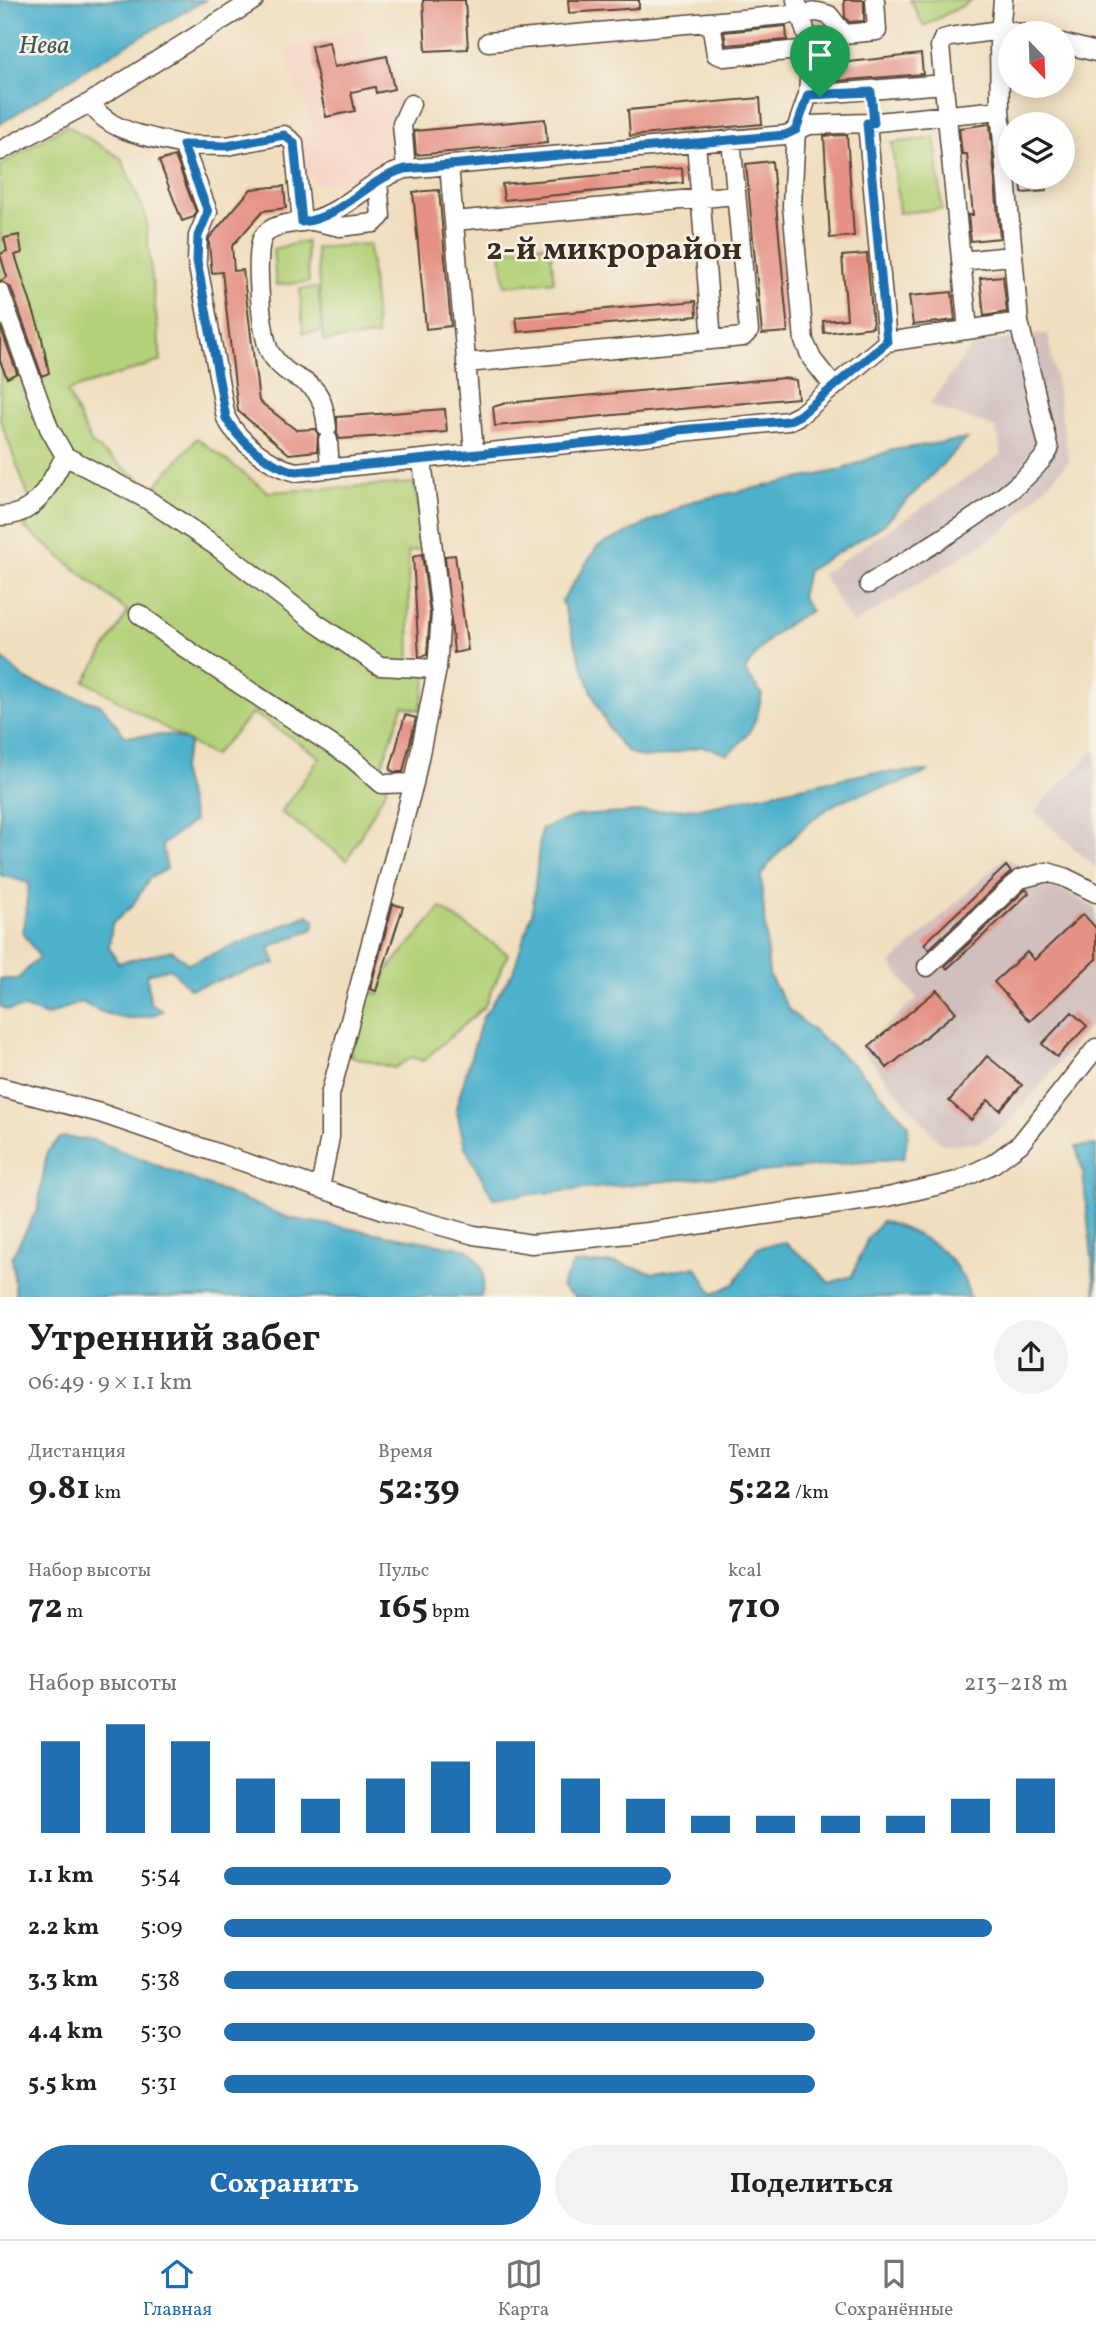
<!DOCTYPE html>
<html lang="ru">
<meta charset="utf-8">
<style>
body{margin:0;font-family:Vollkorn,serif;background:#f2f2f2;color:#202124;height:100vh;display:flex;flex-direction:column;font-size:26px;white-space:nowrap}
*{box-sizing:border-box;margin:0}
p{font-size:23px;color:#757577}
.icon{flex:none;width:38px;height:38px;fill:none;stroke:currentColor;stroke-width:2;stroke-linecap:round;stroke-linejoin:round}
.map{position:relative;height:1297px;overflow:hidden}
.sheet{display:flex;flex-direction:column;background:#fff;flex:1}
.sheet>*{flex:none}
.needle{width:46px;rotate:157deg}
.fabs{position:absolute;left:998px;top:21px;display:grid;gap:14px}
.fabs a{display:grid;place-items:center;width:77px;height:77px;border-radius:50%;background:#fff;box-shadow:0 4px 18px #0003;font-size:35px}
.pin{position:absolute;display:grid;place-items:center;width:60px;height:60px;color:#fff;margin:-72px -30px;border-radius:50% 50% 50% 0;rotate:-45deg;box-shadow:0 0 7px #0007}
.pin .icon{rotate:45deg}
.round{display:grid;place-items:center;flex:none;width:74px;height:74px;border-radius:37px;background:#f2f2f2}
.summary{display:flex;align-items:center;justify-content:space-between;height:119px;padding:0 28px}
h1{font-size:38px;font-weight:700;line-height:52px}
.figures{display:grid;grid-template-columns:repeat(3,1fr);gap:10px;height:119px;padding:7px 28px}
.figures div{display:grid;align-content:center}
.figures b{font-size:35px;font-weight:700}
.figures small{font-size:19px;font-weight:400}
.figures p{font-size:19px}
.chart{height:196px;padding:14px 28px}
.chart p{display:flex;justify-content:space-between}
.chart svg{width:100%;height:126px;margin-top:7px;stroke:#1f6fb2;stroke-width:6}
.primary-button{display:flex;gap:14px;margin-top:auto;padding:14px 28px}
.primary-button a{flex:1;height:80px;border-radius:42px;background:#1f6fb2;color:#fff;font-size:28px;font-weight:700;line-height:80px;text-align:center}
.primary-button a+a{background:#f2f2f2;color:#202124}
ul{padding:0 28px;list-style:none;font-size:23px}
li{display:grid;grid-template-columns:112px 84px 1fr;align-items:center;height:52px}
li i{height:18px;border-radius:9px;background:#1f6fb2}
.menu{display:flex;justify-content:space-around;align-items:center;height:98px;border-top:2px solid #e0e0e0;background:#fff;font-size:19px;color:#757577}
.menu a{display:grid;justify-items:center;gap:4px}
.menu .current{color:#1f6fb2}
.map>svg:first-child{display:block}
.built{fill:#f5d2c2}
.industrial{fill:#d1bfbd}
.green{fill:#b3d178;stroke:#777e4b;stroke-width:2}
.water{fill:#4db1cc;stroke:#446e75;stroke-width:2}
.building{fill:#e59185}
.lines{fill:none;stroke-linecap:round;stroke-linejoin:round}
.minor-casing{stroke:#564536;stroke-width:21}
.minor{stroke:#fff;stroke-width:18}
.route-casing{stroke:#fff;stroke-width:14}
.route{stroke:#1f6fb2;stroke-width:9}
.labels{text-anchor:middle;stroke-width:5;stroke-linejoin:round;paint-order:stroke}
.water-label{font-size:26px;font-style:italic;fill:#41595b;stroke:#f7f3e8}
.district-label{font-size:32px;font-weight:bold;fill:#3b2a1e;stroke:#f7f3e8}
</style>
<div class="map">
<svg width="1096" height="1298" viewBox="0 0 1096 1298">
<rect width="100%" height="100%" fill="#f7f3e8"/>
<filter id="ink" filterUnits="userSpaceOnUse"><feTurbulence type="fractalNoise" baseFrequency=".0143" numOctaves="2"/><feDisplacementMap in="SourceGraphic" scale="14" xChannelSelector="R" yChannelSelector="G"/><feConvolveMatrix kernelMatrix="1 2 1 2 8 2 1 2 1" color-interpolation-filters="sRGB"/></filter>
<filter id="wash" filterUnits="userSpaceOnUse"><feTurbulence type="fractalNoise" baseFrequency=".00686" numOctaves="4" result="noise"/><feDisplacementMap in="SourceGraphic" scale="28" xChannelSelector="R" yChannelSelector="G"/><feGaussianBlur stdDeviation="1.57" result="paint"/><feColorMatrix in="noise" values="0 0 0 0 0 0 0 0 0 0 0 0 0 0 0 0 0 1.4 0 .05"/><feComposite in="paint" operator="in"/></filter>
<g filter="url(#wash)">
<rect width="100%" height="100%" fill="#f0debf"/>
<path class="built" d="M364 27 371 57 395 52 404 111 392 120 398 159 366 176 317 185 306 171 303 143 311 127 304 94 295 87 286 50Z"/>
<path class="industrial" d="M1048 333 1069 461 1006 529 853 625 822 574 1002 454 996 428 929 405 972 345Z
M1096 749V868L1034 811Z
M1005 857 1096 909V1019L1007 1125 978 1143 941 1144 860 1048 917 999 891 964Z"/>
<path class="green" d="M910 0H973L924 26Z
M66 125 121 158 145 214 161 361 67 391 91 443 153 489 197 438 268 492 414 483 426 548 408 552 410 672 427 676 420 710 403 706 381 768 389 774 386 790 347 860 281 812 320 757 253 713 213 756 85 681 128 612 25 528 34 511 0 419V166Z
M935 138 942 209 899 213 892 143Z
M306 241 309 282 276 285 273 249Z
M369 244 377 336 324 341 316 248Z
M550 244 554 281 505 286 501 250Z
M318 288 322 331 303 333 300 289Z
M441 908 508 954 485 1006 423 1061 412 1057 394 1068 350 1056 367 991 379 994 387 970Z"/>
<path class="water" d="M0 0H205L92 65 0 124Z
M967 439 882 526 807 571 801 597 811 611C781 625 761 643 745 671L762 694C757 721 750 738 727 754 719 751 709 746 701 747 679 750 660 761 638 756 602 750 573 634 562 601L597 547 693 501 837 471 892 450Z
M0 656 26 680 101 705 125 736 170 735 190 742 181 770 194 821 162 845 167 869 150 878 132 906 112 924 109 947 118 963 172 950 188 964 308 915 315 920 313 929 269 947 276 963 190 989 170 968 147 974 150 1003 163 1011C133 1025 109 1017 81 1002L47 1016 24 1008 7 1010 0 1006V979H18L39 957 23 932 29 883 0 875Z
M929 771C901 787 869 788 841 801 813 814 779 850 761 875L769 975 789 1010 859 1070 909 1125 904 1158 493 1198 465 1147 456 1108 482 1019 513 972 532 913 541 829 576 816 699 808 869 773Z
M61 1137 94 1140 289 1218 467 1249C484 1264 487 1275 481 1297H16L12 1257 38 1208 47 1152Z
M1096 1145V1297L1083 1173 1076 1147Z
M882 1221C923 1234 958 1252 970 1297L577 1298 561 1287 573 1264 617 1263 653 1273 696 1267 713 1294 734 1284 757 1248 784 1242 813 1265 829 1283 852 1276 867 1240Z"/>
<g id="blocks">
<path class="building" d="M423 0H465L468 49 426 51Z
M568 0H639V8L569 13Z
M844 0H864V21L849 22 845 17Z
M786 26 787 40 726 45 724 32Z
M329 42 334 67 387 56 394 89 376 93 375 87 351 92 355 111 326 117 311 46Z
M921 54 923 74 824 82 822 65Z
M760 98 762 124 630 136 628 110Z
M545 119 547 143 416 155 414 131Z
M990 124 1000 238 971 241 968 215H973L967 154H962L959 128Z
M847 135 854 236 830 238 824 136Z
M175 156 196 212 194 217 182 221 159 161Z
M772 161 788 332 762 334 746 164Z
M682 168 683 183 504 200 502 184Z
M1021 177H1045L1046 191 1022 193Z
M284 186 286 208 263 211 232 246 234 271 243 270 259 401 296 430 316 429 318 435 317 451 289 454 238 411 222 272 212 273 209 244V238L251 189Z
M439 190 451 326 426 329 413 192Z
M19 235 22 253 15 255 41 334 49 373 42 376 11 288 0 281 7 277 0 254 7 251 4 238Z
M867 254 873 327 824 333 823 321 847 319 842 256Z
M1003 276 1007 312 984 316 980 278Z
M952 292 955 320 913 325 909 296Z
M696 301 697 316 518 332 516 317Z
M0 326 17 373 7 378 0 361Z
M784 378 796 380 798 398 495 426 493 407 506 403Z
M445 409 447 432 339 439 337 433V417Z
M422 554 430 614 427 655 419 657 413 557Z
M455 555 468 650 454 653 445 556Z
M405 715 416 718 403 772H394L390 770Z
M1006 866 1011 872 929 949 924 944Z
M1026 889 1029 893 947 969 945 966Z
M393 904 403 907 376 991 370 989Z
M1083 914 1096 928V959L1030 1021 994 982 1027 952 1034 960Z
M937 990 956 1012 887 1068 869 1046Z
M1072 1012 1087 1026 1057 1057 1042 1044Z
M987 1056 1022 1085 1000 1110 988 1100 971 1120 949 1101Z"/>
</g>
</g>
<g filter="url(#ink)">
<use href="#blocks" fill-opacity="0" stroke="#564536" stroke-width="2"/>
<g class="lines">
<g class="minor-casing">
<path id="minor" d="M796 0 811 49 808 95 796 130 792 205 804 341 812 359 834 387
M711 23 716 54 724 57 811 49
M488 42 818 12 829 15 844 34 877 31 875 0
M1062 43 1096 52
M808 95 944 84
M91 102C106 133 153 137 183 145L208 212 198 236 197 261 226 418C239 442 270 466 296 472L788 421 800 415 887 342 1019 322
M867 123 887 342
M696 143 712 340
M183 145 227 146 284 135 294 143 302 222C342 218 367 179 406 169L785 135 810 125 867 123 1000 110
M0 151 91 102 254 0
M449 165 474 452
M406 169 402 124 411 104
M312 221 340 227 374 223 381 216 378 182
M454 221 736 195
M302 222C288 224 271 224 263 237 254 251 261 340 271 354 295 391 321 368 327 428
M961 261 1001 257
M0 292 49 428 65 456 148 500 216 546 316 623 380 666 437 669
M968 330 940 46 943 39 950 37 1000 30 1021 33
M466 363 743 337 749 331 731 139
M328 440 330 469
M0 516C37 516 49 485 65 456
M869 584C921 550 1017 499 1049 450L1019 322 1000 110 999 44 1003 0
M139 614 189 651 352 758 382 784 414 783
M927 967 1020 879 1047 872 1064 877 1096 893
M0 1087 100 1113 384 1210 474 1235 532 1244 648 1232 888 1197 957 1181 993 1164 1020 1144 1096 1048
M320 1188 330 1137V1095L414 783 437 669 441 614 422 461"/>
</g>
<use href="#minor" class="minor"/>
</g>
</g>
<g class="lines" filter="url(#ink)">
<g class="route-casing">
<path id="route" d="M871 92 874 123H867L887 342 800 415 788 421 679 430 650 437 296 472C270 466 239 442 226 418L197 261 198 236 208 212 183 145 227 146 284 135 294 143 302 222C342 218 367 179 405 169L785 135 796 130 808 95Z"/>
</g>
<use href="#route" class="route"/>
</g>
<g class="labels">
<g class="water-label">
<text x="44" y="53">Нева</text>
</g>
<g class="district-label">
<text x="614" y="259">2-й микрорайон</text>
</g>
</g>
</svg>
<div class="fabs">
<a><svg class="needle" viewBox="-14 -14 28 28"><path d="M0-13l5 13h-10z" fill="#e53935"/><path d="M0 13l5-13h-10z" fill="#757577"/></svg></a>
<a><svg class="icon" aria-label="layers" viewBox="0 0 24 24"><path d="M12 4l9 5-9 5-9-5zM3 14l9 5 9-5"/></svg></a>
</div>
<div class="pin" style="left:820px;top:97px;background:#1e9e55"><svg class="icon" aria-label="arrive" viewBox="0 0 24 24"><path d="M6 21V4h12l-3 4 3 4H6"/></svg></div>
</div>
<section class="sheet">
<div class="summary"><div><h1>Утренний забег</h1><p>06:49 · 9 × 1.1 km</p></div><a class="round"><svg class="icon" aria-label="share" viewBox="0 0 24 24"><path d="M12 15V3M7 8l5-5 5 5M5 13v7h14v-7"/></svg></a></div>
<div class="figures">
<div><p>Дистанция</p><b>9.81<small> km</small></b></div>
<div><p>Время</p><b>52:39</b></div>
<div><p>Темп</p><b>5:22<small> /km</small></b></div>
</div>
<div class="figures">
<div><p>Набор высоты</p><b>72<small> m</small></b></div>
<div><p>Пульс</p><b>165<small> bpm</small></b></div>
<div><p>kcal</p><b>710</b></div>
</div>
<div class="chart"><p><span>Набор высоты</span>213–218 m</p>
<svg viewBox="0 0 160 44" preserveAspectRatio="none"><path d="M5 44V12M15 44V6M25 44V12M35 44V25M45 44V32M55 44V25M65 44V19M75 44V12M85 44V25M95 44V32M105 44V38M115 44V38M125 44V38M135 44V38M145 44V32M155 44V25"/></svg>
</div>
<ul>
<li><b>1.1 km</b>5:54<i style="width:53%"></i></li>
<li><b>2.2 km</b>5:09<i style="width:91%"></i></li>
<li><b>3.3 km</b>5:38<i style="width:64%"></i></li>
<li><b>4.4 km</b>5:30<i style="width:70%"></i></li>
<li><b>5.5 km</b>5:31<i style="width:70%"></i></li>
</ul>
<div class="primary-button"><a>Сохранить</a><a>Поделиться</a></div>
</section>
<nav class="menu">
<a class="current"><svg class="icon" aria-label="home" viewBox="0 0 24 24"><path d="M3 11l9-7 9 7M6 9v11h12V9"/></svg>Главная</a>
<a><svg class="icon" aria-label="map" viewBox="0 0 24 24"><path d="M3 6l6-2 6 2 6-2v14l-6 2-6-2-6 2zM9 4v14M15 6v14"/></svg>Карта</a>
<a><svg class="icon" aria-label="saved" viewBox="0 0 24 24"><path d="M7 4h10v16l-5-4-5 4z"/></svg>Сохранённые</a>
</nav>
